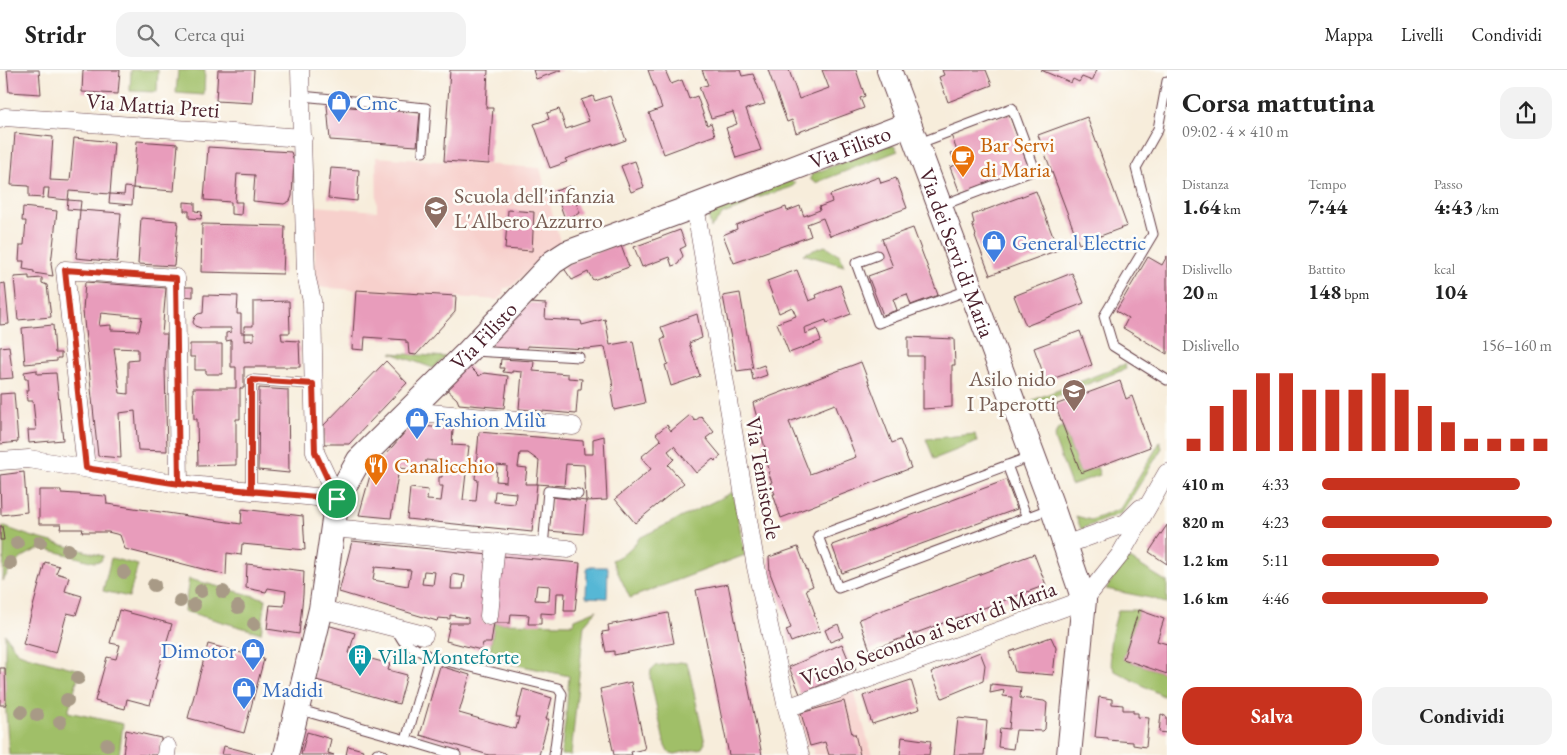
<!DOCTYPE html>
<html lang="it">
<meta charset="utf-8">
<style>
body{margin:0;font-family:"EB Garamond",serif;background:#f2f2f2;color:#222;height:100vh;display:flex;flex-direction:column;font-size:19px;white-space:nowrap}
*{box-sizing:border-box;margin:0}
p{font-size:16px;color:#767676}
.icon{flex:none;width:28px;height:28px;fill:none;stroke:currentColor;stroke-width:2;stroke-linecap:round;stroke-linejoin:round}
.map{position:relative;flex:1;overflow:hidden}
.side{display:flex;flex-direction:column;background:#fff;width:400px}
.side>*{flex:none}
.pin{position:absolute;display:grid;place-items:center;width:42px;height:42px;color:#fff;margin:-21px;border:2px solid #fff;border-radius:50%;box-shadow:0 1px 5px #0007}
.round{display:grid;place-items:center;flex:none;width:52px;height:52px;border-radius:15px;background:#f2f2f2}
.headline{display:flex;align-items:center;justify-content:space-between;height:85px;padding:0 15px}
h1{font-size:28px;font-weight:700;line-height:38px}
.metrics{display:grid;grid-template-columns:repeat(3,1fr);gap:8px;height:85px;padding:5px 15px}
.metrics div{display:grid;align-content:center}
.metrics b{font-size:21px;font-weight:700}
.metrics small{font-size:14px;font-weight:400}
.metrics p{font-size:14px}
.chart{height:140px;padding:10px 15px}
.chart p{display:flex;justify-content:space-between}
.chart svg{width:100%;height:90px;margin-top:5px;stroke:#c8321e;stroke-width:6}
.primary-button{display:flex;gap:10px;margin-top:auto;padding:10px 15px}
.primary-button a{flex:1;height:58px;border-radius:15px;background:#c8321e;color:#fff;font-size:20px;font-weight:700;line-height:58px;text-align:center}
.primary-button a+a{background:#f2f2f2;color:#222}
ul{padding:0 15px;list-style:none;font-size:16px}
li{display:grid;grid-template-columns:80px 60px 1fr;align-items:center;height:38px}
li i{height:12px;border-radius:6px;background:#c8321e}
header{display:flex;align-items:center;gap:30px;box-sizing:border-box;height:70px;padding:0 25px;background:#fff;border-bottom:1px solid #e0e0e0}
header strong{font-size:24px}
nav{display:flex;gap:28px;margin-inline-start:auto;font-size:18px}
.search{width:350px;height:45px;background:#f2f2f2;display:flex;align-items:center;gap:12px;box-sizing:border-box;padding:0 18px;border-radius:15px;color:#767676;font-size:19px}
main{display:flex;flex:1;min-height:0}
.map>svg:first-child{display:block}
.built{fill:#f7d0cc}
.green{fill:#a0bf67;stroke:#756f49}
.water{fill:#56b7d5;stroke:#506b80}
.building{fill:#e89cbb;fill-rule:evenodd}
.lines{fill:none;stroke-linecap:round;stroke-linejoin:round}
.lane-casing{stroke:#643e45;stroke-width:11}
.street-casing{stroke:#643e45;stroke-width:19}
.secondary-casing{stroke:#643e45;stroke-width:26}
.lane{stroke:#fff;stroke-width:9}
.street{stroke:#fff;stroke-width:18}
.secondary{stroke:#fff;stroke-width:24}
.tree{fill:#a89a86}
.route-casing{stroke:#fff;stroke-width:10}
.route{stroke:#c8321e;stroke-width:6}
.labels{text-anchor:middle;stroke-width:5;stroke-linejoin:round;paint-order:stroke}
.shop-label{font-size:22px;fill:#366cbe;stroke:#fdfcf7;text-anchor:start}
.street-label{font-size:22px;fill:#4a1f2b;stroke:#fdfcf7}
.food-label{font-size:22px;fill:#c56008;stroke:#fdfcf7;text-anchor:start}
.education-label{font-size:22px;fill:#785e54;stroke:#fdfcf7;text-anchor:start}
.culture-label{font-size:22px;fill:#0d838f;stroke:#fdfcf7;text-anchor:start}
</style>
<header>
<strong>Stridr</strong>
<div class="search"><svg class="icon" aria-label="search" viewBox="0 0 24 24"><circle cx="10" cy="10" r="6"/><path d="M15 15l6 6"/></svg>Cerca qui</div>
<nav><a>Mappa</a><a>Livelli</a><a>Condividi</a></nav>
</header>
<main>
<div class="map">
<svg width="1167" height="685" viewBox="0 0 1167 685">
<rect width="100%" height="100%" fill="#fdfcf7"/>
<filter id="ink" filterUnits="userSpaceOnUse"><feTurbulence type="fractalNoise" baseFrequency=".02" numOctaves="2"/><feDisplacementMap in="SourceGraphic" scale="10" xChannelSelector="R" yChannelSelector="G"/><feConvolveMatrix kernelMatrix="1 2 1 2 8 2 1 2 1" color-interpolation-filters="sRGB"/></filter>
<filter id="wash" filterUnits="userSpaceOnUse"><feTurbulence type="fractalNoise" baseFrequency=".0096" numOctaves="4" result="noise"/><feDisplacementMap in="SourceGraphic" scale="20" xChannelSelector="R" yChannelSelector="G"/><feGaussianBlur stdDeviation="1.12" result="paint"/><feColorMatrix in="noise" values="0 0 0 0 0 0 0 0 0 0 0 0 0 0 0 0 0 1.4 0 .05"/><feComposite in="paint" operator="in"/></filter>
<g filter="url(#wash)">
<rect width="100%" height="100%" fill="#f7eddb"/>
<path class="built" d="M376 87 540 98 561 175 543 187 511 217 505 218 503 219 504 224 498 230 315 217V136L377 141Z
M854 621 872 685H812L815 681 810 676H807L798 641Z"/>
<path class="green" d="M131 0H158L157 22 130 21Z
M178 0H205L204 25 176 23Z
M888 75 894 76 898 81 815 113 810 109 812 104Z
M790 111 795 113 792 117 751 130 745 136 723 144 711 158 708 144 711 139Z
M825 176 840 185 844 196 803 184Z
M391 283 446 287 433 298Z
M1125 294 1126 299 1044 331 1037 340 1033 330Z
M1063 357 1080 403 1097 397 1100 405 1071 415 1054 368 1058 359Z
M975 364 977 372 934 389 926 369Z
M1160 372 1162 378 1122 443 1081 459 1076 446 1091 450 1120 439Z
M733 422 745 485 630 528 612 490C624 485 632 478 639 468Z
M2 456 30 466 103 486 101 491 94 492 43 478C24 483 12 494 3 511L4 470Z
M1127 487 1167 512V534L1155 529 1106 519Z
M111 488 138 495 129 527 103 521Z
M189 509 266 529 261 563 184 541Z
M597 540 584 555 571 685H561L566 645 569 606 489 589 494 553 574 554 575 549Z
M1118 540H1139L1123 589 1167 604V625L1163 626 1115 601C1104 584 1113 559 1118 540Z
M5 564 17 582 27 586 80 600 68 642 123 654 119 685H9L5 629Z
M680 592 687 593 689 600 705 673 702 678 675 684 668 682 665 676 650 608 651 600 655 596Z"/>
<path class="water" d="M587 497H608L607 528 586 527Z"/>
<g id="blocks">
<path class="building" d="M7 0H39L41 24 9 22Z
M83 0H120L118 24 82 22Z
M218 0H254L252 33 216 31Z
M450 0H488L486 38H493L489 94 444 91Z
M533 0H562L536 9Z
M648 0H665L671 14 682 10 689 29 697 26 707 55 711 53 715 65 664 84 649 43 662 38Z
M702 0H740L742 6 753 4 765 34 746 39 761 80 736 88 726 58 737 54 733 42 711 48 699 17 708 15Z
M768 0H789L799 29 829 18 822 0H856L865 26 860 28 864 38 796 63 792 50 787 52Z
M942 0H986L992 15 948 32 939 7 944 5Z
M1041 0H1097L1092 11 1082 7 1079 12 1073 9 1071 13Z
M593 26 595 31 610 26 626 70 612 75V73L565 89 567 92 550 98 534 54 549 49 547 43 559 39 566 59 589 51 581 30Z
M327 35 420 43 417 76 330 70Z
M1009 44 1029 98 960 123 950 97 956 95 951 83 957 81 951 65Z
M1087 47 1127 156 1079 174 1038 65Z
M15 63 53 67 50 110 70 111 74 68 114 72 110 124 69 121 68 130 48 128 49 118H44L43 128 29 127V116L11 115Z
M137 71 178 74 174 121 133 118Z
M208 77 291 82 294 91 292 126 290 131 284 134 253 131 255 105 237 104 235 132H242L241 145 231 144V132L204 130Z
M635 91 644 117 631 122 621 96Z
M331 98 359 100 357 131 328 128Z
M879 107 881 113 896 108 907 138 830 166 823 148 807 154 811 166 734 193 723 165 737 159 736 155 786 137 787 141 800 136 804 146 820 140 819 137 832 132 830 125Z
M570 116 580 143 565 149 555 121Z
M125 117 133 118 132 135 109 133 110 124 124 125Z
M1036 121 1058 180 990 205 975 166 976 165 972 154 974 153 972 145Z
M68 130 81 131 80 140 67 139Z
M184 132 195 133V141L202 142 201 149 189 148V141H184Z
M23 137 57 141 51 194 53 206 34 203V201L23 199 24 191H19L20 175H24L26 151H22Z
M80 140 121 143 117 192 76 188Z
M508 140 534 142 532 181 505 179Z
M141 148 178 151 174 196 138 194Z
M202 154 285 156 283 204 201 202Z
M913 158 938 225 911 235 907 224 893 229 897 240 883 245 868 206 893 197 882 169Z
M680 160 686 176 680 179 683 186 678 194 672 196 669 187 642 197 634 177Z
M620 173 629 197 593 210 588 202 572 210 563 197Z
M1167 186V284L1123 258 1128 248 1116 241 1148 187 1162 195Z
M797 200 809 231 817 228 816 225 840 215 851 244 827 253 826 250 804 258 805 264 817 259 821 271 789 283 777 253 796 246 792 237 779 243 767 211Z
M1072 203 1084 233 1026 256 1014 226Z
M29 206V209L42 208V213L47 215 51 247 18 250 14 207Z
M85 212 166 218 162 264H167L165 298 167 381 138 380 135 341 119 343 121 388 98 386 83 241ZM101 243 142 247 139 261 111 260V255L99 256ZM114 278 138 279V290L128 291V324L120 323Z
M5 213 9 254 0 255V214Z
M184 217H193V227L184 226Z
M356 220 456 226 455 242 416 285 409 284 408 273H406V270L365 267 364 280 352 279Z
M740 223 753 299 764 295 767 305 753 310 751 299 737 301 723 226Z
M204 225 238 226 237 244H241V263H244V271L254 270V263H244V256H253V232L289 231 290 263H281L282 270 299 271 300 297H244V318H240V349H236V395L198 396 197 349H194L193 318H236V297H231V270L226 271V263L231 262V258H201L195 256 193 252 195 247 198 244 203 243Z
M530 233 546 234 545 249 581 251 582 255 605 249 610 275 633 271 645 333 614 340 611 322 613 321 612 310 605 277 588 279 527 276V281L493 278 490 273Z
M697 244 702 268 689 273 700 306 671 316 665 295 668 294 661 270 665 268 661 257Z
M53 255 55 283H61V288H57V291L25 294 22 258Z
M1080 261 1092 295 1046 311 1034 278Z
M908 267 954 269 955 295H952V337L923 339V286H908Z
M190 274H222V304H206V300H195V287H190Z
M9 276 13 308 0 309V277Z
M501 289 534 291 533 301 568 304V308L582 309 581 319H578L576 344 519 339 522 302 512 301V303L503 302 504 298H500Z
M386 291 407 313 349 374H324V355Z
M861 292 892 373 900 370 911 398 781 448 773 424H775L770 413 772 412 768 402H770L766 390 768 389 753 333ZM835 334 856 387 810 404 789 352Z
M466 293 479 306 484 303 508 306 504 338 459 334 457 329 443 316Z
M37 300V304L56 303 63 370 29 373 28 360H36L33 331H27L26 320H29L28 309H25L24 302Z
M1120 311 1126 329 1132 326 1150 377 1081 403 1055 335Z
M259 318 288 320 289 403 258 400Z
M14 323 18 372 0 374V324Z
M690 345 695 351 701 346 714 362 706 368 721 386 715 391 713 389 696 403 674 376 668 381 674 389 668 395 684 413 635 453 615 429 651 399 641 387 661 370 656 364 667 355 671 361Z
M411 355 453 359 452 375 469 376 463 430 476 431 478 410 475 409 479 362 583 371 584 384H593V369L604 366 607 430 586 431 584 395 566 394 564 416 537 414 532 462 407 449 410 418 428 420 427 430 441 431 443 416H439V407H442L443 392 426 390 424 401 399 398 391 448 359 445 371 402H374V398ZM520 383H528L539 391 537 414H525L527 398 518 397ZM497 395 507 396 506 412 496 411ZM495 421 516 423 515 434 494 432Z
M24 402 27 442 1 445 0 405Z
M1006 410 1017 439 842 503 832 475Z
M39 420H61V423L106 426 107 434 241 454 242 439 303 446 305 480 242 474 241 485 227 483 226 505 125 479 120 465 108 462H82L83 459H60L61 454H39Z
M552 427 586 431 583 464 549 461Z
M1167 455V494L1149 482Z
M0 456H2L4 470H0Z
M352 471 489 485 483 553H494L491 573H483L481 580 446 571 450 553H468V548L450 545V549L438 548 437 551 339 522ZM375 497 411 500 408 516 373 510ZM424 501 435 502 433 515 422 514ZM452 504 465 506 463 519H451Z
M798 477 813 516 806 519 815 544H814L820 561 791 572 786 560 791 558 770 503 769 487Z
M1034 484 1046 515 870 580 859 549Z
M502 486 580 493 575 541H564L565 523H557L556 544 541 543V554H528L529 545 511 544 510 553H494ZM537 515 550 516 549 531 535 530Z
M45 492 59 496 56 503 69 507 65 521 82 526 76 545 67 543 56 583 23 574Z
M247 494 304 501 303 525 299 564 267 559 270 535 284 536 286 521 268 518 266 522 246 518Z
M728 514 741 580 762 685H729L696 520Z
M119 540 172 554 155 610H157L150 635 127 629 125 639 95 631 107 587 116 589 120 575 110 573Z
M1139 540 1164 549 1157 571 1167 574V604L1123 589Z
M668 543 674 573 614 585V581L606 582 602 562 609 561 608 555Z
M838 554 843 567 830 572 825 560Z
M327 555 355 563 349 583 390 594 388 600 407 605 399 634 313 609Z
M1051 567 1056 578 1053 605 1015 602 1009 582Z
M208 574 264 589 244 663 188 648Z
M842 574 849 591 851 590 856 600 800 624 789 597Z
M980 582 985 595 983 611 942 628 931 602Z
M440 596 470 605 459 643 516 659 519 647H516L523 619 552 628 546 649H549L539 685H489L420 665Z
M0 598H5L6 635H0Z
M911 610 920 639 872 654 863 626Z
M631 612 645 679 631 682 632 685H614L600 619Z
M991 614 1021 617 1020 628 1044 631 1047 633 1045 659 1043 661 1016 660 1013 679 998 677 1000 658 1009 659 1012 627 1003 626 1004 620 990 623Z
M1099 627 1112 629V634L1123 635V640H1133V643H1138V647L1149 648 1146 677 1133 675V672L1108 670V668L1095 667Z
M844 631 852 664H855L860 685H829L825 672 810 676 801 643Z
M1161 644 1167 647V663L1159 662Z
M958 648 987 651 984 685H954Z
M126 660 161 668 160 685H123Z
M307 662 331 669 328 683 334 685H301Z
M902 667 931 671 929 685H900Z
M224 676 255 684V685H222Z
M348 676 363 680 361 685H346Z"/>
</g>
</g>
<g filter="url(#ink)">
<use href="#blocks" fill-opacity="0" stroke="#643e45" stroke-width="1"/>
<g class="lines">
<g class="lane-casing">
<path id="lane" d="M1167 11 1158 59 1136 98 1153 164 1104 246 1113 276 1167 310
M301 26 426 38 423 82
M917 74 1012 38 1035 100 940 136
M877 185 856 193 878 253 971 219
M474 281 579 287
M1032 386 818 466 838 518 1052 438
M1007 395 1027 448
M251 421V310L313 314
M543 477 548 421 578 424
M395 558 403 571 430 587
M297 639 406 670
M377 685V683L383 685
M456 685 406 670 430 587 558 618 562 624 554 685"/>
</g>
<g class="street-casing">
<path id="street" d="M300 0 306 205 312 231 315 382 337 429
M0 49 5 47 303 68
M695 136 756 497 787 638 800 685
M408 341 573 356
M0 391 29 389 179 414 337 429
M86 398 65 200 176 208 179 414
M332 458 568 479
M1065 475 1126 453 1141 438
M321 539 424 565
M489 546 496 473
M787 638 1084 530 1120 485 1167 403
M166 685 167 677"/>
</g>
<g class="secondary-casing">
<g id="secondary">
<path id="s1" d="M889 0 1050 431 1084 530 1069 685"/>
<path id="s2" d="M286 685 321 539 337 429 359 390 469 281 553 192 567 183 695 136 909 54"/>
</g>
</g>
<use href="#lane" class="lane"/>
<use href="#street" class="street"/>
<use href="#secondary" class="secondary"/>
</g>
<g class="tree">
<circle cx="40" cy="472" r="7"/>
<circle cx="17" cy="473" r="7"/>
<circle cx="68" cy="480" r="7"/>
<circle cx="10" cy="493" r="7"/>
<circle cx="124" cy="502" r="7"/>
<circle cx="154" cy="515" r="7"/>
<circle cx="201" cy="521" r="7"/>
<circle cx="223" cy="522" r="7"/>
<circle cx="180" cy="531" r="7"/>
<circle cx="194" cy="535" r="7"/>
<circle cx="238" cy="537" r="7"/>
<circle cx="254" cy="554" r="7"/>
<circle cx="78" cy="608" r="7"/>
<circle cx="67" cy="630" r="7"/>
<circle cx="21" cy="642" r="7"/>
<circle cx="37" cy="645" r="7"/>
<circle cx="60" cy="652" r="7"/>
<circle cx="107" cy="675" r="7"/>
</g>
</g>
<g class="lines" filter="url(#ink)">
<g class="route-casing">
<path id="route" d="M337 429 315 382 313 314 251 310V421L179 414 176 208 65 200 86 398C117 403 149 410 180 414 232 420 285 424 337 429"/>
</g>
<use href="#route" class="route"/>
</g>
<defs>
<g id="shop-pin" transform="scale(1.25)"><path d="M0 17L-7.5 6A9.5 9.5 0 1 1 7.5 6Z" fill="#3f7fe0" stroke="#fdfcf7"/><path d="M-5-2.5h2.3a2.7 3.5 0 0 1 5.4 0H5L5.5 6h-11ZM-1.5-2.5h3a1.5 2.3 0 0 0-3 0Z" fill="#fff"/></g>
<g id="cafe-pin" transform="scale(1.25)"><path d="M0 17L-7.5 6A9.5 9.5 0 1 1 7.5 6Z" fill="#e8710a" stroke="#fdfcf7"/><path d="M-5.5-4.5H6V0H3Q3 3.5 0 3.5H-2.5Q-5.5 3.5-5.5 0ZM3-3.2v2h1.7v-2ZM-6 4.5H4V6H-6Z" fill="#fff"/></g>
<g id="school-pin" transform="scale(1.25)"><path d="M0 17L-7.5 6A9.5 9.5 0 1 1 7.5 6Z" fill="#8d6e63" stroke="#fdfcf7"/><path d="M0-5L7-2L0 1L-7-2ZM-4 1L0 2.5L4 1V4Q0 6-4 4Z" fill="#fff"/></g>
<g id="restaurant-pin" transform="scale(1.25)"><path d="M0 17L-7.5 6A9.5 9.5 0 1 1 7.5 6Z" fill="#e8710a" stroke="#fdfcf7"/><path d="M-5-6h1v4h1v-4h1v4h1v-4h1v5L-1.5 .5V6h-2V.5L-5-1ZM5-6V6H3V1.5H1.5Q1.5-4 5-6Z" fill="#fff"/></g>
<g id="building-pin" transform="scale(1.25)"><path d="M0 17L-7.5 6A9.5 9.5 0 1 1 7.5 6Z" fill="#0f9aa8" stroke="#fdfcf7"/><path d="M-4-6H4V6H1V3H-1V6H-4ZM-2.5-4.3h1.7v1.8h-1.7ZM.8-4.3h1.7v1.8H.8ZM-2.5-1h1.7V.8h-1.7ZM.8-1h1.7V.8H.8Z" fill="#fff"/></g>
</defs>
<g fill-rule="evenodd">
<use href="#shop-pin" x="339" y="32"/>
<use href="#cafe-pin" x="963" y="87"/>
<use href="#school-pin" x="436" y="138"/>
<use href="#shop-pin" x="994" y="172"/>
<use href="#school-pin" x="1074" y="321"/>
<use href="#shop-pin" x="417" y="349"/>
<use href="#restaurant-pin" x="376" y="395"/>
<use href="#shop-pin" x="253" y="580"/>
<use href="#building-pin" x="360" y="586"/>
<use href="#shop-pin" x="244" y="619"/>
</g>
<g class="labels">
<g class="shop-label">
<text x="356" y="40">Cmc</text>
<text x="1012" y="180">General Electric</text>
<text x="434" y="357">Fashion Milù</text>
<text x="236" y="588" text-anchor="end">Dimotor</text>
<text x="262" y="627">Madidi</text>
</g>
<g class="street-label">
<text transform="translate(153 35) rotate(4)" y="8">Via Mattia Preti</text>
<text dy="8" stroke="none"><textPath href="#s2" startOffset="902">Via Filisto</textPath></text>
<text dy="8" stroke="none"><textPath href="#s1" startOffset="195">Via dei Servi di Maria</textPath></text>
<text dy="8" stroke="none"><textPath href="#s2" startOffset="482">Via Filisto</textPath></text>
<text transform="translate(764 408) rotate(80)" y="8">Via Temistocle</text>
<text transform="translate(928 563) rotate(-20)" y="8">Vicolo Secondo ai Servi di Maria</text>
</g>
<g class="food-label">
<text x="980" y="82">Bar Servi<tspan x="980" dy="25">di Maria</tspan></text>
<text x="394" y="403">Canalicchio</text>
</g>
<g class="education-label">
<text x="454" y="133">Scuola dell'infanzia<tspan x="454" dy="25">L'Albero Azzurro</tspan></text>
<text x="1056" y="316" text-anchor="end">Asilo nido<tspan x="1056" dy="25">I Paperotti</tspan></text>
</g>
<g class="culture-label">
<text x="378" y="594">Villa Monteforte</text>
</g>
</g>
</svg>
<div class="pin" style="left:337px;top:429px;background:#1e9e55"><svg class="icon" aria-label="arrive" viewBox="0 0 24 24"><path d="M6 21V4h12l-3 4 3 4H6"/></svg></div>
</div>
<section class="side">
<div class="headline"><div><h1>Corsa mattutina</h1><p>09:02 · 4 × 410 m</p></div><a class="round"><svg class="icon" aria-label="share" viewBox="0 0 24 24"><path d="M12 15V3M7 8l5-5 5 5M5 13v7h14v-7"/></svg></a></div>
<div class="metrics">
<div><p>Distanza</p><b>1.64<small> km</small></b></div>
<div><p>Tempo</p><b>7:44</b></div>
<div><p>Passo</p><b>4:43<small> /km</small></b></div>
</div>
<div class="metrics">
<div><p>Dislivello</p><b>20<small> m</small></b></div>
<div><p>Battito</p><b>148<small> bpm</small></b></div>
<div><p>kcal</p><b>104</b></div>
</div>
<div class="chart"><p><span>Dislivello</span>156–160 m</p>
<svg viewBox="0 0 160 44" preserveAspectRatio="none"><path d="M5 44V38M15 44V22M25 44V14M35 44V6M45 44V6M55 44V14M65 44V14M75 44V14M85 44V6M95 44V14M105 44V22M115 44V30M125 44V38M135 44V38M145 44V38M155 44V38"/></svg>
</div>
<ul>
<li><b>410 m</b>4:33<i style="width:86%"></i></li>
<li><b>820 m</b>4:23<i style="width:100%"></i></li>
<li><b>1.2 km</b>5:11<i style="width:51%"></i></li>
<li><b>1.6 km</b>4:46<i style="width:72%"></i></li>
</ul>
<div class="primary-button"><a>Salva</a><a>Condividi</a></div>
</section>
</main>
